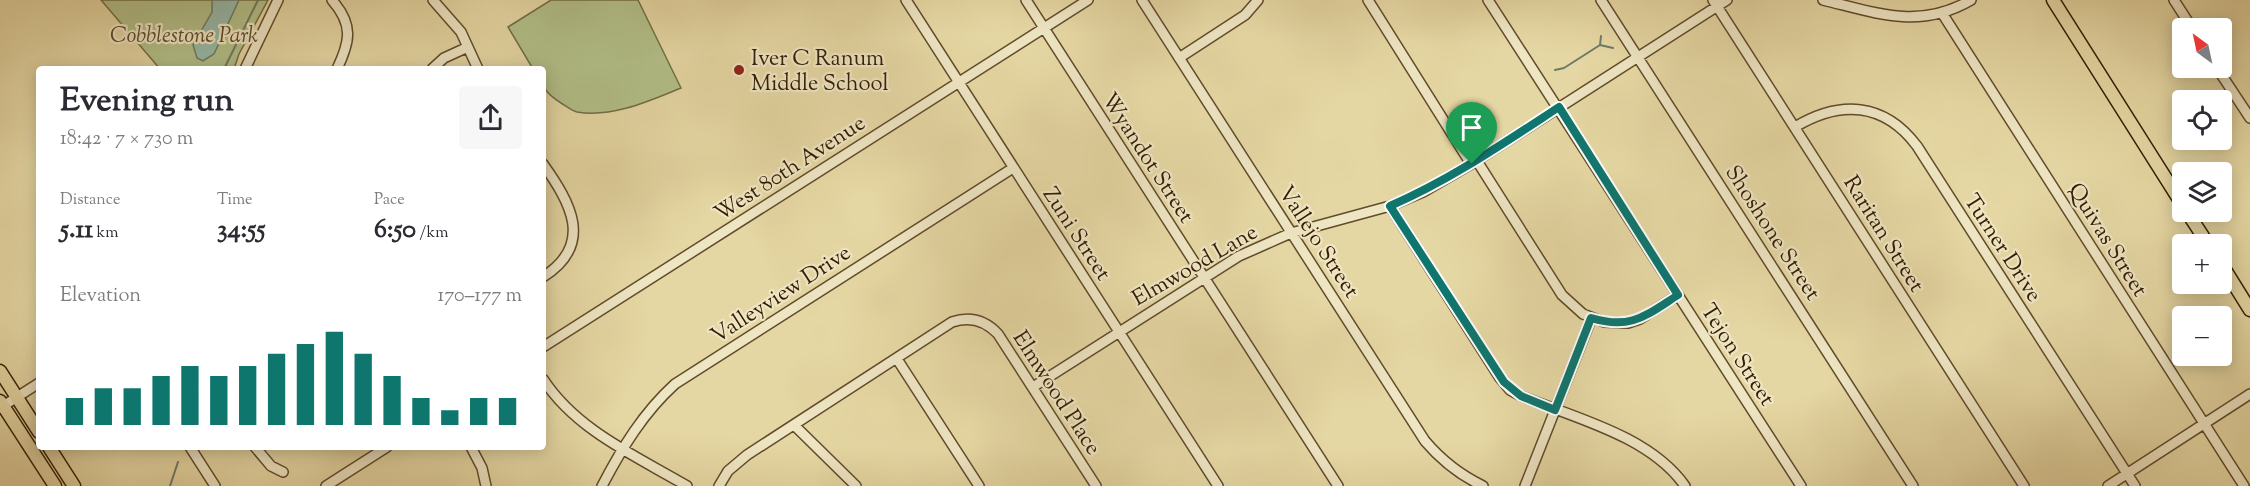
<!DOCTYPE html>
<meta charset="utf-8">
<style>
body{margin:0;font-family:"Sorts Mill Goudy",serif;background:#f7f7f7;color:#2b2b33;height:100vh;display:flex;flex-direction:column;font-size:22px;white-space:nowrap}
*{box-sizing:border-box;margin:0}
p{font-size:20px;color:#7c7c81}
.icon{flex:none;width:33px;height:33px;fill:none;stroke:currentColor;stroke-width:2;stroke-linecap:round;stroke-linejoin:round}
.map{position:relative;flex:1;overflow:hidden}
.sheet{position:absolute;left:36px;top:66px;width:510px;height:384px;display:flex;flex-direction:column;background:#fff;border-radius:6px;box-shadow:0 3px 15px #0003}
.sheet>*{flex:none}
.needle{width:39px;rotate:327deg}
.controls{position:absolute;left:2172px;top:18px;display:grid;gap:12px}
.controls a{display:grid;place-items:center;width:60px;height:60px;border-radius:6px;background:#fff;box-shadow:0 3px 15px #0003;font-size:30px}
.pin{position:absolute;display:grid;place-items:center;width:51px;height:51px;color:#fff;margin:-62px -26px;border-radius:50% 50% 50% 0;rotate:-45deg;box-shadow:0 0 6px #0007}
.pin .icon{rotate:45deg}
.round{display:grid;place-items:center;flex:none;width:63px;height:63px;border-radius:6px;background:#f7f7f7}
.overview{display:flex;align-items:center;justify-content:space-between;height:102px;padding:0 24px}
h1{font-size:33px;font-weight:700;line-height:45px}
.metrics{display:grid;grid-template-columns:repeat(3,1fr);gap:9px;height:102px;padding:6px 24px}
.metrics div{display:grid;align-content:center}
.metrics b{font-size:26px;font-weight:700}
.metrics small{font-size:16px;font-weight:400}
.metrics p{font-size:16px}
.chart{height:168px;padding:12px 24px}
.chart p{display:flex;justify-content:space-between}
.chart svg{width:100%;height:108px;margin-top:6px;stroke:#0f766e;stroke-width:6}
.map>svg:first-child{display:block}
.green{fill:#b2bf88;stroke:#726e46;stroke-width:1.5}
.water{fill:#96b9a8;stroke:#6e7a66;stroke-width:1.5}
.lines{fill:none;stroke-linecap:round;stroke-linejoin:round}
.stream{stroke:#6e7a66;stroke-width:2}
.minor-casing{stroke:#604b2b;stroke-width:12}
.major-casing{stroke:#331c03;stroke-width:15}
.minor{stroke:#eee5c3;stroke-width:9}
.major{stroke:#e5d7a3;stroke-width:12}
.route-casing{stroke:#fff;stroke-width:12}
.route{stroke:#0f766e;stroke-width:8}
.poi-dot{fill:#8f2418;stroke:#eee5c3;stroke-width:2}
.labels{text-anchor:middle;stroke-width:4.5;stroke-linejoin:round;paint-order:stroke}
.park-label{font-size:22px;font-style:italic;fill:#594d2b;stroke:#eee5c3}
.poi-label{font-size:22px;fill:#331c03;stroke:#eee5c3;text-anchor:start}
.street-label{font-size:22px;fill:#331c03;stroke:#eee5c3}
</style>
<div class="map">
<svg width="2250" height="486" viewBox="0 0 2250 486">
<rect width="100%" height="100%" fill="#e5d7a3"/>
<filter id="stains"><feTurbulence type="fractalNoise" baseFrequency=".00333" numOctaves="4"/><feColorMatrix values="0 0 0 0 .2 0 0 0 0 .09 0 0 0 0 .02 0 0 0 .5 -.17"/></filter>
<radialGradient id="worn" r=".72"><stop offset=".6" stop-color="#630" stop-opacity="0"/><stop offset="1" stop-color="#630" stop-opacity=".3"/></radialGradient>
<path class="green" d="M101 0H268L239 54 234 69H160Z
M551 0H638L681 88C649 101 612 118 577 112 572 111 566 106 561 103 544 92 543 89 543 69H533L508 27Z"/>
<path class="water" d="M212 0H239L214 54 203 61 197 58 193 45 212 12Z"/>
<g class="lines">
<path class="stream" d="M1600 45 1601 36
M224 69 258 0
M1555 70 1564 68 1600 45 1613 48
M170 486 178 462"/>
<g class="minor-casing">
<path id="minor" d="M332 0C354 25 350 42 337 69
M433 0 461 32 478 69
M906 0 1218 486
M1026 0 1338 486
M1142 0 1425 441C1442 461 1460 475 1483 486
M1368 0 1471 164
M1488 0 1801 486
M1601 0 1913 486
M1713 0 2024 486
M1823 0C1877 13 1919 30 1971 0
M2174 0 2192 28
M1942 13 2244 486
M1179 58 1245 15 1258 0
M2217 68 2250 118
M245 69 278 0
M432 69 444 58 468 47
M1795 127C1840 100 1884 102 1917 146L2135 486
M1477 161 1562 295 1583 314 1604 322 1628 323 1640 319 1678 295
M543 164C570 202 595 244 543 277
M1390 206 1500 378 1510 390 1521 396C1575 418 1650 436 1685 486
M543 347 1088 0
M897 359 979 486
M543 379C576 430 636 456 687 486
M1033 387 1239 256 1291 233 1390 206 1423 192 1471 164 1727 0
M0 408 39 383
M794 425 856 486
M190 447 215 486
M255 447 271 466 283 472
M471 447 482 468 486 486
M326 486 387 447
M602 486C622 448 643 413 675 384L1013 168
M719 486 728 471 747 455 952 322C970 316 985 320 998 334L1096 486
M1525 486 1591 319
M2108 486 2250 394"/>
</g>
<g class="major-casing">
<path id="major" d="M2053 0 2182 204
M2187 212 2208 244
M2222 265 2250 310
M0 371 39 432
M0 401 55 486
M49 447 74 486"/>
</g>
<use href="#minor" class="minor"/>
<use href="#major" class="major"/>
</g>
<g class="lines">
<g class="route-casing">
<path id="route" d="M1559 107 1678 295C1645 316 1631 330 1591 318L1555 410 1521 396 1504 382 1390 206C1450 180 1504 143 1559 107Z"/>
</g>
<use href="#route" class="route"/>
</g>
<circle class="poi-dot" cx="739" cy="70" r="6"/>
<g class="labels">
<g class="park-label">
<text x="184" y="42">Cobblestone Park</text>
</g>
<g class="poi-label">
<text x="751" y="65">Iver C Ranum<tspan x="751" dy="25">Middle School</tspan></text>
</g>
<g class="street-label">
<text transform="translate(1149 157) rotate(57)" y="8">Wyandot Street</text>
<text transform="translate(789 167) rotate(-33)" y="8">West 80th Avenue</text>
<text transform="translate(1774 232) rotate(57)" y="8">Shoshone Street</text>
<text transform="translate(1078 233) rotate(57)" y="8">Zuni Street</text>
<text transform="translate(1885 233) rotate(58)" y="8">Raritan Street</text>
<text transform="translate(2109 239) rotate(58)" y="8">Quivas Street</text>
<text transform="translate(1320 241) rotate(57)" y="8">Vallejo Street</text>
<text transform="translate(2004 247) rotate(57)" y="8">Turner Drive</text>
<text transform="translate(1194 264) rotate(-30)" y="8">Elmwood Lane</text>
<text transform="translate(780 293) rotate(-33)" y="8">Valleyview Drive</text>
<text transform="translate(1739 354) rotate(57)" y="8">Tejon Street</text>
<text transform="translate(1058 392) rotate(57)" y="8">Elmwood Place</text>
</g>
</g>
<rect width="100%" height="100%" filter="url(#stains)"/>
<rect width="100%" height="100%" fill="url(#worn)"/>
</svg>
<div class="controls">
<a><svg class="needle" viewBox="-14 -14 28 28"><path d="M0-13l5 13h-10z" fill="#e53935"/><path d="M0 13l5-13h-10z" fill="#7c7c81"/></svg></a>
<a><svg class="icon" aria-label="locate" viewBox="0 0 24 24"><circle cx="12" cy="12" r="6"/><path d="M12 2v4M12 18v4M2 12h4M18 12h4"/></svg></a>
<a><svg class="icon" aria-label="layers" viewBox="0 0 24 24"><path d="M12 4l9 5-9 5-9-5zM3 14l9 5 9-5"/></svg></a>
<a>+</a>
<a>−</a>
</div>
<div class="pin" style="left:1472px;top:164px;background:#1e9e55"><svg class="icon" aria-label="arrive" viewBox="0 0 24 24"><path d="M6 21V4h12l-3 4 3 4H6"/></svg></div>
<section class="sheet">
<div class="overview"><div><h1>Evening run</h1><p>18:42 · 7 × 730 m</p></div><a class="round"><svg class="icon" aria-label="share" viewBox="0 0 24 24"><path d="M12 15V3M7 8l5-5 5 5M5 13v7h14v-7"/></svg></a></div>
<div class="metrics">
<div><p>Distance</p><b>5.11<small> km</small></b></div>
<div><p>Time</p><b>34:55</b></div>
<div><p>Pace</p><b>6:50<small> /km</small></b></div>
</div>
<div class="chart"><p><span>Elevation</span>170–177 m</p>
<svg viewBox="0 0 160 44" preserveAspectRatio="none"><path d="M5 44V33M15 44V29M25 44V29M35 44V24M45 44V20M55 44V24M65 44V20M75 44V15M85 44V11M95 44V6M105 44V15M115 44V24M125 44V33M135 44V38M145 44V33M155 44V33"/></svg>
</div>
</section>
</div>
